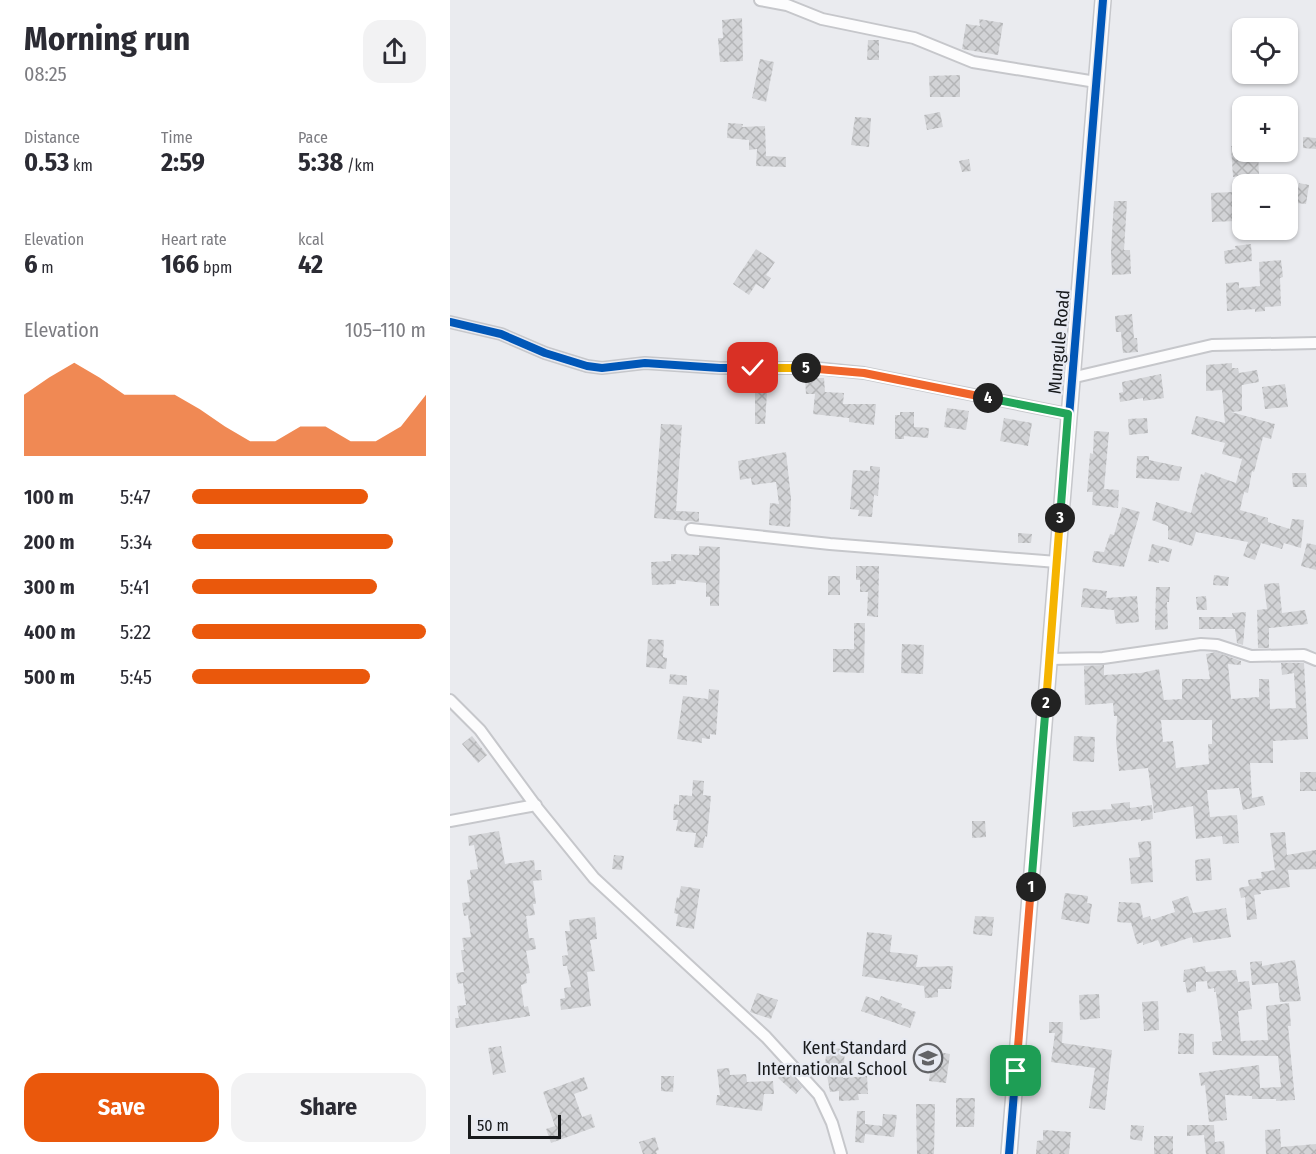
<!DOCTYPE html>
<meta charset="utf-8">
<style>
body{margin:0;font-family:"Fira Sans Condensed",sans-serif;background:#f2f2f3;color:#2b2b33;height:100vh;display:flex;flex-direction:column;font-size:22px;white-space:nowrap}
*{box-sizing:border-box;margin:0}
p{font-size:20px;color:#7c7c81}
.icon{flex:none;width:33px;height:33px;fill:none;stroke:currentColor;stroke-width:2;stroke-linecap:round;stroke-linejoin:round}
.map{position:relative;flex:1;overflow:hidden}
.drawer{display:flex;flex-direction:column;background:#fff;width:450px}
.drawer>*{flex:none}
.buttons{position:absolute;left:782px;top:18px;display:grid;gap:12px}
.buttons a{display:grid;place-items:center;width:66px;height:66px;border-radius:12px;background:#fff;box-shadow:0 2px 4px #0004;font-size:30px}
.scale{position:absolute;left:18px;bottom:15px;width:93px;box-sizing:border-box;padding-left:6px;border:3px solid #181a1c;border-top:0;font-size:16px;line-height:21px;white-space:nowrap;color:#181a1c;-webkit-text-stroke:4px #e7eaf2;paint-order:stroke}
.pin{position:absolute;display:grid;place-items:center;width:51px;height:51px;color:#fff;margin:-26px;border-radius:12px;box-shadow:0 3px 9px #0006}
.km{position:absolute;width:30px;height:30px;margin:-15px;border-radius:50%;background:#222;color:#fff;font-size:16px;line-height:30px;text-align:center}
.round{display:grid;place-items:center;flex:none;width:63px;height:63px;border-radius:18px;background:#f2f2f3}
.headline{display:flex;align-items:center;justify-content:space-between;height:102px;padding:0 24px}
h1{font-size:33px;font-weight:700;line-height:45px}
.stats{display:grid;grid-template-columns:repeat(3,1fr);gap:9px;height:102px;padding:6px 24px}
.stats div{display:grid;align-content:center}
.stats b{font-size:26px;font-weight:700}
.stats small{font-size:16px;font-weight:400}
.stats p{font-size:16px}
.chart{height:168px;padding:12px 24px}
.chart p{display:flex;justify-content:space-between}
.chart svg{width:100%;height:108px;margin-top:6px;fill:#ea580c;opacity:.7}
.primary-button{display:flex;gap:12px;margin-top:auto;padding:12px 24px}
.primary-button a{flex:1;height:69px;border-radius:18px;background:#ea580c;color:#fff;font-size:24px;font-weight:700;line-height:69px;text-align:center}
.primary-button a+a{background:#f2f2f3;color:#2b2b33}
ul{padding:0 24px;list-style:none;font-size:20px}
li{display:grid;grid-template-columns:96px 72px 1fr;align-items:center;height:45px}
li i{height:15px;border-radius:8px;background:#ea580c}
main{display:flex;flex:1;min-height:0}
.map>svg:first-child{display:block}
.building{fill:url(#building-cross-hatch);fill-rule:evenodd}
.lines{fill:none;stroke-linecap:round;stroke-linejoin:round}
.street-casing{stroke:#c6c7cb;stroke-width:14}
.secondary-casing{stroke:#c6c7cb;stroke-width:18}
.street{stroke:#fcfcfd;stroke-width:10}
.secondary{stroke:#fcfcfd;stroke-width:15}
.cycleway-casing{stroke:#e7eaf2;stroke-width:11}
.cycleway{stroke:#0057b8;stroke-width:8}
.split-1-casing{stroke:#fff;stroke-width:12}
.split-2-casing{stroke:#fff;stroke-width:12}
.split-3-casing{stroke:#fff;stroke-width:12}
.split-4-casing{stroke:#fff;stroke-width:12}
.split-5-casing{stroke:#fff;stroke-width:12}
.split-6-casing{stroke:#fff;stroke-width:12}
.split-1{stroke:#f0652b;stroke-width:8}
.split-2{stroke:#22a559;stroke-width:8}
.split-3{stroke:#f5b400;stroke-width:8}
.split-4{stroke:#22a559;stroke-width:8}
.split-5{stroke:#f0652b;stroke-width:8}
.split-6{stroke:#f5b400;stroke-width:8}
.labels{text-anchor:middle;stroke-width:4.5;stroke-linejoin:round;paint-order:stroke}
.street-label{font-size:18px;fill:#181a1c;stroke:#e7eaf2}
.poi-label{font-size:18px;fill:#181a1c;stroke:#e7eaf2;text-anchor:end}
</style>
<main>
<section class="drawer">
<div class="headline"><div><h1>Morning run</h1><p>08:25</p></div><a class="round"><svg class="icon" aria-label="share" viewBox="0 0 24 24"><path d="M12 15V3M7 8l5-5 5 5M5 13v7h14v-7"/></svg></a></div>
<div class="stats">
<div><p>Distance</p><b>0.53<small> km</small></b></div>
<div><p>Time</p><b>2:59</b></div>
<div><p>Pace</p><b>5:38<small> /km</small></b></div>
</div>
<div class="stats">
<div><p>Elevation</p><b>6<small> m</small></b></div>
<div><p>Heart rate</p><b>166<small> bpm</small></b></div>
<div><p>kcal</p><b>42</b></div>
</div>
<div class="chart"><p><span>Elevation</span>105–110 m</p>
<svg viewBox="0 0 160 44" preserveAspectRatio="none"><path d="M0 44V19L10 12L20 6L30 12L40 19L50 19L60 19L70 25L80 32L90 38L100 38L110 32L120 32L130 38L140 38L150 32L160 19V44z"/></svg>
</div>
<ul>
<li><b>100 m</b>5:47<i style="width:75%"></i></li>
<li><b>200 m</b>5:34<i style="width:86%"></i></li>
<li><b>300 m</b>5:41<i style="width:79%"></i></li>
<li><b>400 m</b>5:22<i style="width:100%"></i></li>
<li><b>500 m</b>5:45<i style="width:76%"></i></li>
</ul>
<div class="primary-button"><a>Save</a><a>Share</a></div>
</section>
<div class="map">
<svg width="866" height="1154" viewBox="0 0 866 1154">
<defs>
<pattern id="building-cross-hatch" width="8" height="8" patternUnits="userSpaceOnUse" patternTransform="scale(1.5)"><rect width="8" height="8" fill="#d2d3d6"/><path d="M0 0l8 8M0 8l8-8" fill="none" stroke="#b4b5b7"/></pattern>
</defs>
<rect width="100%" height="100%" fill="#eaebef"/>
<path class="building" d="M292 18 293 61 270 62 268 38H273L272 20Z
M529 19 553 23 548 55 512 49 516 24 530 26Z
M418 40H429V60H417Z
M310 59 324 62 316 102 302 98Z
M510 75V97H480L479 76Z
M490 112 493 127 477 130 474 115Z
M405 117 421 118 419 147 401 145Z
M278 123 293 124 292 127 315 126 316 156 336 157V167L306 166 307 149 299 150V140L277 138Z
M853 137 866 138V149L853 148Z
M792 145V152H808L809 175 783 177 781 146Z
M519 159 521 171 512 172 509 161Z
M849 183 859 185 856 204 846 203Z
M782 192 783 212H787V221L762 222 761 193Z
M664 201H677L674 250H680L681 274 662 275 661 251Z
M801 244 802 261 775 264 774 251 786 249 785 246Z
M306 249 325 262 316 275 321 278 314 289 306 284 299 295 283 284Z
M831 260 833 277 830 278 831 306 815 307V311L805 312V309L777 311 776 283 789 282V288L810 286 809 262Z
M682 314 684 338H687L688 352 673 353 671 332H666L665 316Z
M782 363V368H788L789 373 807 370 809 382 792 385V411L781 412 825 424 821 439 813 437 804 472 802 471 798 493 794 492 790 510 818 518V522L840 529 842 519 854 520 851 548 834 543 832 549 811 543 805 560 793 556 798 542 746 532 742 546 718 539V526L702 520 706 502 741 513 751 474 754 475 755 472 786 483 792 459 772 454 775 443 741 434 746 416 775 423 772 390 756 391V365Z
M711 374 714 398 693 401V398L670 402 669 393 673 392 672 382Z
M355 378H374L375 392 394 393 393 404H426L424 425 399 422V418L363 414 365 394H356Z
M835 384 838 407 815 409 812 387Z
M305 392H317L315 424H305Z
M497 408 519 411 516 430 494 427Z
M450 412H464V427L479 428 478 438 454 436V439H445V415H450Z
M554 418 582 423 578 446 550 441Z
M697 418 698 433 679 435 678 419Z
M211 424 232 425 226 511 249 512V522L204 518Z
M644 431 659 432 654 489 669 490 668 508 642 505 643 492H637L640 453 643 454Z
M336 452 341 499 340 527 319 525 320 503 329 504 326 482 302 485 301 478 290 480 288 461Z
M687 456H699V460L732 467 729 481 686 478Z
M420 466 430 467 428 496 424 495 422 517 408 516 409 510 400 509 403 470 420 471Z
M842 473H856L857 487H843Z
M672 507 690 512 674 567 642 562 644 551 654 552 660 534 664 535Z
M568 533 582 534 581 543H568Z
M857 543 866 545V570L851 566Z
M702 544 722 549 719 562 709 560V563L698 561Z
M249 546 270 547 269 606H260V597H256V583L226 580V584L202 585 201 562 221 561V554L249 555Z
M406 566H429L428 617 417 616 418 592H410V580H406Z
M764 575 779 577 778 586 763 585Z
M378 576H390V595H378Z
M829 583 832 613 855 610 858 624 819 628V648H808L807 610 817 609 814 584Z
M706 587H720L719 602H717L718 629 705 630Z
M633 588 657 591 656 598 687 596 689 622 666 624 664 610 631 607Z
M756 596 757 610H747L746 597Z
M796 612 793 645 787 643 785 629H749V617H783L782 613Z
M404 623H415L414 673 383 672V649H404Z
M198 639 214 640 213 657 217 658 216 669 196 667Z
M452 644 474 645 473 674 451 673Z
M766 652 791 661V665L778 664 781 699 809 697V679H819L820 709 846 708 844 673 832 675 831 663H854L858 739 823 741V763H800L802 798 813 796 815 805 793 810 789 788 757 790 760 817 787 815 789 843 773 844 772 836 746 839 743 806 704 813 698 768 669 771 666 740 667 716H664L663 703 635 705 634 666 654 665V675L691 673 709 669 714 700 732 699V679H760L756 654ZM711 720H762V744H758L759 764 726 768 723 741 713 742Z
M220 674 237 676V685L219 684Z
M259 689 269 690 266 735 260 734V739L252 738V743L227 739 233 696 258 699Z
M22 736 37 755 28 763 12 744Z
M624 736 645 737 644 762 623 761Z
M850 772H866V791H850Z
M243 780 254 781 253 795 261 796 257 837 255 836 253 848 244 847 246 833 226 831 228 820H223L224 804 229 805V795L242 796Z
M680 802V808L702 805 703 819 691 821V819L623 827 622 812 662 809 661 804Z
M522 821H535L536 837 522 838Z
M49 831 55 864 84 860 85 870H91L92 880 83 881 86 904H83L85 915 76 916 79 938H84L86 949 76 951 80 973 76 974 77 983 71 985 74 1007 78 1006 80 1016 6 1028 5 1018H9L7 1006 16 1005 13 983 8 984 6 973 14 972 11 950H14L12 938 21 937 18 915 14 916 12 903 20 902 17 880 21 879 20 870 28 869 24 845 19 846 18 836Z
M835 832 837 855 866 850V869L838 870 840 887 810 891 811 894 804 895 807 919 797 920 795 897 791 898 789 888 799 886 798 880 812 878 811 872 825 870 820 833Z
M701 841 703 882 681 884 679 858 690 857 688 842Z
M164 855 174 856 172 870 162 869Z
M760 858 762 880 746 881 745 860Z
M231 886 250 889 244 929 226 926 228 914 224 913 227 897 229 898Z
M615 893 638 896 637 903 642 904 639 924 611 919Z
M738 896 743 913 776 908 781 937 743 943 742 937 711 947 708 940 693 945V942L687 944 681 923 667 922 669 902 690 903 693 918 700 916 701 920 725 912 722 901Z
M525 916 544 917 542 936 523 934Z
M145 917 147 939 140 940 145 971 137 972 141 1006 111 1010 110 999 115 998 114 988 121 987 117 966H113L112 956 118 955 115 931H120L119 920Z
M417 932 442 935 440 952 468 955 466 967 503 966 501 989H488V997L475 998 474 986 412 976Z
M845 960 851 1001 830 1002 828 983 802 985 800 962 812 961V966Z
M755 966 756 972 786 970 788 982 799 981 802 1009 788 1011 791 1041 818 1040 816 1006 839 1003 841 1026H838L845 1100 826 1101V1099H802V1096L775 1095 777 1120 759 1122 755 1085 751 1086 749 1073 809 1065 810 1088 831 1087 828 1056 763 1055 762 1042 772 1041 766 992H764V988L758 989 757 981 746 982V991L737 993 735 982H733L734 970Z
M307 993 328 1000 321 1019 300 1012Z
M649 994 650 1018 630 1020 629 995Z
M416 996 429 1001 431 996 452 1004 451 1007 466 1012 460 1028 411 1011Z
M708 1001 709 1030 694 1031 692 1002Z
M599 1022H613L612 1043 662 1050 655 1110 639 1108 645 1068 601 1062 605 1033H599Z
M729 1033 744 1034V1054H728Z
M51 1046 56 1072 43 1075 38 1048Z
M377 1048 395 1049 393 1078 417 1076 418 1094H408L409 1100 389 1101V1091L380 1092 375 1064Z
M483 1051 500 1054 496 1083 479 1081Z
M279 1068 280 1075 296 1074 297 1082 323 1081 324 1094H314L312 1111 266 1105 267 1095H270L267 1069Z
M336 1070 352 1087 346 1094 328 1078Z
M211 1076H224L223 1092 211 1091Z
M134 1077 138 1089 124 1094 132 1117 141 1114 145 1127 101 1143 96 1129 105 1126 93 1092Z
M506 1098H525L524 1127H506Z
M466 1104H485L484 1154H467Z
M407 1111H415V1124L432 1126 433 1114 447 1115 444 1137 415 1134 414 1143 405 1142Z
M681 1125 694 1126 692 1141 680 1139Z
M737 1125H764L765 1142 774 1141 775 1154H756L754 1135 737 1136Z
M830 1129 831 1147 866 1144V1154H816L815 1130Z
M593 1130 621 1132 619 1154H586L587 1141 593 1140Z
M704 1136H723V1154H704Z
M205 1137 209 1150 206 1151 207 1154H193L189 1142Z"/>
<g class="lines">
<g class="street-casing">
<path id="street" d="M310 0 337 5 372 19 464 38 523 62 646 82
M0 322 51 334 95 353 137 366 152 368 195 363 270 368H365L414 373 618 414
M621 378 762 345 866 343
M241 529 380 544 607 562
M599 659 653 658 751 644 767 645 801 656 854 655 866 660
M0 700 30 730 88 809 144 878 316 1037 369 1095 382 1123 391 1154
M0 821 86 805"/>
</g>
<g class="secondary-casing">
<path id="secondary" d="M559 1154 653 0"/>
</g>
<use href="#street" class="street"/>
<use href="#secondary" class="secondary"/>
<g class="cycleway-casing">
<path id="cycleway" d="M0 322 51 334 95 353 137 366 152 368 195 363 270 368H365L414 373 618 414
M559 1154 653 0"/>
</g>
<use href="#cycleway" class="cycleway"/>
</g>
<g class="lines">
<g class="split-1-casing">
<path id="split-1" d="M566 1071 581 887"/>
</g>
<g class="split-2-casing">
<path id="split-2" d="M581 887 596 703"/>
</g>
<g class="split-3-casing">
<path id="split-3" d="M596 703 610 518"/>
</g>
<g class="split-4-casing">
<path id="split-4" d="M538 398 618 414 610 518"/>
</g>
<g class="split-5-casing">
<path id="split-5" d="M356 368 414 373 538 398"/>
</g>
<g class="split-6-casing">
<path id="split-6" d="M303 368H356"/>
</g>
<use href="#split-1" class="split-1"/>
<use href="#split-2" class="split-2"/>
<use href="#split-3" class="split-3"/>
<use href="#split-4" class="split-4"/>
<use href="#split-5" class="split-5"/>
<use href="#split-6" class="split-6"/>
</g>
<defs>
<g id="school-ring" transform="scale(1.5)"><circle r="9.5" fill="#e7eaf2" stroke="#626366" stroke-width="1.5"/><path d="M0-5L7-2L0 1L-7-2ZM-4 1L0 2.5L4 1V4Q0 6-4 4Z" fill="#626366"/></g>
</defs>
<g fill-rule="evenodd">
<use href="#school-ring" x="478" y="1058"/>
</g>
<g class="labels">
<g class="street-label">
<text transform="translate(609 342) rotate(-85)" y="6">Mungule Road</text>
</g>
<g class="poi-label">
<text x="457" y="1054">Kent Standard<tspan x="457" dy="21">International School</tspan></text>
</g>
</g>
</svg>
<div class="buttons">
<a><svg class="icon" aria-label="locate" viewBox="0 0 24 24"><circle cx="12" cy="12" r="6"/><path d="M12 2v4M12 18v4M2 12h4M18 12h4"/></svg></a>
<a>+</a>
<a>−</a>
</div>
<div class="scale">50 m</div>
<div class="pin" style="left:566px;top:1071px;background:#1e9e55"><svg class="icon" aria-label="arrive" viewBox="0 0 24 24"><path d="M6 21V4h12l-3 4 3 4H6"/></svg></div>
<div class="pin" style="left:303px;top:368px;background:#d93025"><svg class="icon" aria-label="check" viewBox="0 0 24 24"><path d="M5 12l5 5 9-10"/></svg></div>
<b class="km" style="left:581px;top:887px">1</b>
<b class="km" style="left:596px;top:703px">2</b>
<b class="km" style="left:610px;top:518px">3</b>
<b class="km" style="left:538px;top:398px">4</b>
<b class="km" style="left:356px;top:368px">5</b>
</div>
</main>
